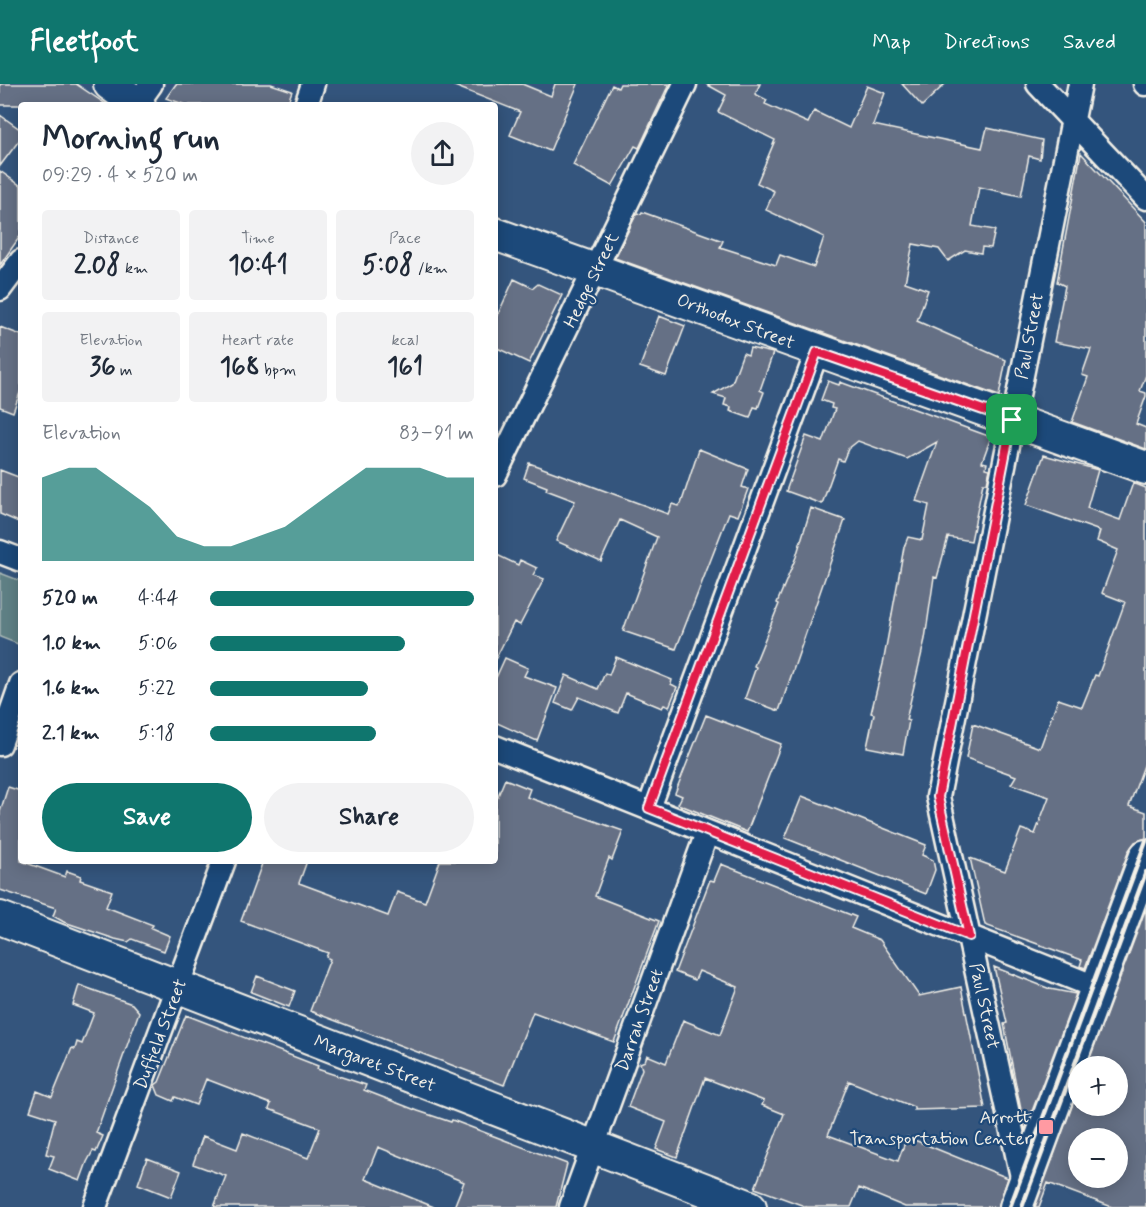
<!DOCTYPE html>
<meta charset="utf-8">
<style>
body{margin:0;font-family:Mynerve,sans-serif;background:#f2f2f3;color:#1f2937;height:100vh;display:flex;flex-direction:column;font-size:22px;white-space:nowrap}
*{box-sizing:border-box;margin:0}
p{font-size:20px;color:#747a83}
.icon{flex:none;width:33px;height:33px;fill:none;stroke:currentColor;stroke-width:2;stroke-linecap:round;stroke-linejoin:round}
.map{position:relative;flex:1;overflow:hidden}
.panel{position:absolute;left:18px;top:18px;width:480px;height:762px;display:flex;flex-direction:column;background:#fff;border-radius:6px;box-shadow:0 3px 15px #0003}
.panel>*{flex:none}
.controls{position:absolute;left:1068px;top:972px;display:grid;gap:12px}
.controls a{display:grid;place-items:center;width:60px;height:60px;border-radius:50%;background:#fff;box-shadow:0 3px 15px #0003;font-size:30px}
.pin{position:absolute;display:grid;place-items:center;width:51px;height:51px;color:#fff;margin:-26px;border-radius:12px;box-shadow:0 3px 9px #0006}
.round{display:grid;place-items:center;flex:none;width:63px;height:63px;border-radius:32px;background:#f2f2f3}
.summary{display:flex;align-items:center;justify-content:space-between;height:102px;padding:0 24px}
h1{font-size:33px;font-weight:700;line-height:45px}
.figures{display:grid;grid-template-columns:repeat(3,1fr);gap:9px;height:102px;padding:6px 24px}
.figures div{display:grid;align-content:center;border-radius:6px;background:#f2f2f3;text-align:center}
.figures b{font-size:26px;font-weight:700}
.figures small{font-size:16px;font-weight:400}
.figures p{font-size:16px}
.chart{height:168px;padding:12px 24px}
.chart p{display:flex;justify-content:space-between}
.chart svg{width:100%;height:108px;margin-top:6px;fill:#0f766e;opacity:.7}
.primary-button{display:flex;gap:12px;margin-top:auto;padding:12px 24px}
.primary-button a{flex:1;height:69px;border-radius:36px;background:#0f766e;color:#fff;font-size:24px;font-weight:700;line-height:69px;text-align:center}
.primary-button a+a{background:#f2f2f3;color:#1f2937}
ul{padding:0 24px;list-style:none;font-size:20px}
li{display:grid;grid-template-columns:96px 72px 1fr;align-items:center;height:45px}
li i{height:15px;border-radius:8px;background:#0f766e}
header{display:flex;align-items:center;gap:36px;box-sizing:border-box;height:84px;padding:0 30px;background:#0f766e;color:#fff}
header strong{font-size:28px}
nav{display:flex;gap:33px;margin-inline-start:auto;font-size:21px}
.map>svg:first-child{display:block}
.green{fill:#5f8085;stroke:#aab8b6;stroke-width:1.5}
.building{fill:#656f85;stroke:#f4f1e8;stroke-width:1.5;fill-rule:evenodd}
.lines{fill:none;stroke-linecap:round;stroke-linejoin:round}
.street-casing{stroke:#f4f1e8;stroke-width:27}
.secondary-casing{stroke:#f4f1e8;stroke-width:36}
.street{stroke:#1f4a7a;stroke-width:22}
.secondary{stroke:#1f4a7a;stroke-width:32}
.rail{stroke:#f4f1e8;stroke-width:4.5}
.route-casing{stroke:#fff;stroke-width:12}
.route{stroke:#e11d48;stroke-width:8}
.poi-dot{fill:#ff9aa2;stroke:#1f4a7a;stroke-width:2}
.labels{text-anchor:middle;stroke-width:4.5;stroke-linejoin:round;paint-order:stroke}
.street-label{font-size:18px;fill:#f4f1e8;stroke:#1f4a7a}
.poi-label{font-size:18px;fill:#f4f1e8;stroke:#1f4a7a;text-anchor:end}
</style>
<header>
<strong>Fleetfoot</strong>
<nav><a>Map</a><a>Directions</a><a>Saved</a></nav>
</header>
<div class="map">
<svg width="1146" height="1123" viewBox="0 0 1146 1123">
<rect width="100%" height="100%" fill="#34557d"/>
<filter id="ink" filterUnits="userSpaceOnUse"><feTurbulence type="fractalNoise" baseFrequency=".0167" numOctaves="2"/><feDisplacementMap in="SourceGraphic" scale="12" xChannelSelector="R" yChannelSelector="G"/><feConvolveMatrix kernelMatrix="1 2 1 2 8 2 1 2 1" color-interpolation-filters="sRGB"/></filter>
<g filter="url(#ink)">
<path class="green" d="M0 489 21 497V552L18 560 0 553Z"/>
<path class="building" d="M0 0H76L107 21H0Z
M176 0H271L292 7 287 21H186L166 14Z
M522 0 551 12 555 0H578L550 67 510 51 520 28 452 1Z
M620 0H669L639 64 635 62 612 102 573 81 612 1 618 4Z
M706 0H760L755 10 767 16 765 20 808 39 814 27 849 44 867 2 885 9 873 41 982 64 987 44 1042 56 1040 75 1029 72 1021 112 979 103 972 142 995 146 991 164 982 163 981 169 965 166 948 177 939 165 913 160 905 198 928 206 917 237 1006 276 999 312 615 174 637 129 641 130 642 128 723 157 720 163 776 181 780 171 814 183 824 153 766 126 774 107 757 99 775 56 718 28 726 11Z
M902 0H945L922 22Z
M0 31 21 46V54L0 82Z
M1081 69 1146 138V291L1140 307 1146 309V312L1136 340 1146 344V365L1072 338 1088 293 1082 291 1091 265 1054 258 1065 202 1057 198Z
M0 87 21 102V151L0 181Z
M514 195 533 204 538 200 562 211 529 279 495 263V237Z
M659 232 685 242 666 292 640 283Z
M0 243 21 251V306L13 328 0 323Z
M750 264 773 269 760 306 764 308 758 324 754 323 750 334 730 327 731 323 724 321 726 314 713 310 732 299 743 269 748 271Z
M828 297 839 301 840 298 991 353 982 378 987 379 986 384 990 385 987 399H983L971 457 948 453 937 494 934 493 925 555 906 636 909 637 903 670 867 663 874 630 871 629 883 580 904 463 908 453 922 456 929 421 916 417 937 358 907 375 858 357 848 365 843 377 838 375 822 420 786 407 806 352 823 358 835 325 831 324 832 320 821 316Z
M699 365 748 385 742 403 748 405 738 432 729 429 676 565 623 547 657 453 620 436 601 477 556 457 575 417 546 406 547 403 524 394 529 379 668 430 672 420 678 422 681 420Z
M1044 371 1098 386 1087 424 1120 436 1133 399 1146 404V676L1129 722 1146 728V754L1135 758 1129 766 1085 884 1080 882 1082 876 985 841 970 774 1005 787 1021 745 1035 750 1049 713 1011 700 1016 692 966 674 973 640 1040 664 1058 615 1082 623 1095 591 1098 592 1125 518 1102 509 1118 466 1097 457 1100 447 1026 421Z
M0 386 21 394V439L0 430Z
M811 424 845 436 779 627 745 614 756 583 754 582 779 520 777 519 796 473Z
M495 470 518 481 520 476 537 484 533 491 544 495 520 541 514 538 495 576Z
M616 573 672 596 671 600 677 603 669 623 664 621 662 624 626 609 618 629 579 613 572 626 555 619 566 591 598 605 605 589 609 591Z
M505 574 528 584 524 592 557 604 537 657 495 638V596Z
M706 631 781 660 747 748 678 720 682 712 675 709Z
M505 695 530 705 527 713 623 747 612 776 609 774 595 812 659 837 614 958 533 928 504 1001 310 927 330 875 326 873 328 869 241 837 263 777H307L299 799 388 832 397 808 425 818 440 777H495V719Z
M8 703 21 707V777L65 793 67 787 81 792 80 796 112 807 106 823 153 841 151 844 170 852 164 867 132 855 128 858 115 855 64 838 53 832 56 824 0 806V728Z
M802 712 926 761 922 771 933 776 935 786 926 810 785 754Z
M721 780 856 833 851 844 880 856 919 912 961 903 985 1024 914 1026V1023L849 997 828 1051 898 1077 907 1053 1008 1094 998 1123H905L859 1104 851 1123H807L755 1104 784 1030 762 1021 764 1017 705 994 677 1073 656 1065 666 1038 628 1023 642 985 640 979 645 977 647 971 666 979 683 936 720 951 738 903 699 887 695 896 675 888 710 796 714 797Z
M1146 824V1123H1112L1048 1099 1039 1123H1035L1078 1006V1022H1118V982H1087ZM1078 1054H1118V1094H1078Z
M994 883 1050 905 1076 910 1025 1046 1004 940 1007 939Z
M257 892 295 907 289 923 251 908Z
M79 901 132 920 139 928 96 1049 103 1052 96 1068 93 1067 87 1078 80 1097 49 1085 54 1072 46 1070 55 1035 30 1027 37 1007 52 1013 72 964 75 965 77 958 82 960 94 929 73 921Z
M186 931 318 982 317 985 366 1001 364 1006 418 1027 451 1038 452 1036 567 1080 556 1123H454L464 1098 378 1063 365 1095 434 1123H214L226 1092 193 1080 203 1052 237 1065 243 1049 308 1074 320 1044 269 1025 271 1020 206 995 196 1021 175 1013 173 1017 159 1011 155 1001 159 998Z
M147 1074 181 1087 171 1113 138 1100Z"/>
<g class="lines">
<g class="street-casing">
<path id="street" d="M1038 0 1146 114
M1145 0H1146
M136 21 151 0
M306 21 313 0
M0 205 21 177
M495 391 685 0
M0 468 21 476
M0 660 21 600
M495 663 1098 904
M649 724 817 268
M1024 1102 938 713 1080 0
M95 1123 224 777
M571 1123 707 749"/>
</g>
<g class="secondary-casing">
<path id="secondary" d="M110 0 139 21
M495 150 1146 384
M0 834 750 1123
M1016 1123 1146 772"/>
</g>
<use href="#street" class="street"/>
<use href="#secondary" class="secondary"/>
<path class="rail" d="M1010 1123 1146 757
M1022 1123 1146 788"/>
</g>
</g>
<g class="lines" filter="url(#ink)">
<g class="route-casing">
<path id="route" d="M817 268 1012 336 938 713 969 852 649 724Z"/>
</g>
<use href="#route" class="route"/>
</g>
<rect class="poi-dot" x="1038" y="1035" width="16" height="16" rx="3"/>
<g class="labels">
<g class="street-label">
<text transform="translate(591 196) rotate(-64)" y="6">Hedge Street</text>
<text transform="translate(736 237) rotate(21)" y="6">Orthodox Street</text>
<text transform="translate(1029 252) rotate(-79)" y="6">Paul Street</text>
<text transform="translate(985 922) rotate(78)" y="6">Paul Street</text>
<text transform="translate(639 936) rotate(-70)" y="6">Darrah Street</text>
<text transform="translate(160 950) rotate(-69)" y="6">Duffield Street</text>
<text transform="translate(375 979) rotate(21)" y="6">Margaret Street</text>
</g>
<g class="poi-label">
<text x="1032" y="1039">Arrott<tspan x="1032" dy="21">Transportation Center</tspan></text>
</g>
</g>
</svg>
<div class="controls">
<a>+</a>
<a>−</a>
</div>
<div class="pin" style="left:1012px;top:336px;background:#1e9e55"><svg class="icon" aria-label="arrive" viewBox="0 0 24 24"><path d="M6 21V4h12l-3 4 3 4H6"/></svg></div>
<section class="panel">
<div class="summary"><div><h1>Morning run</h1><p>09:29 · 4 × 520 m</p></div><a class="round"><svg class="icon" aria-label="share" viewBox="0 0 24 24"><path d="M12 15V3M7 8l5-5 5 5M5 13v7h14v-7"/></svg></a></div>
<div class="figures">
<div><p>Distance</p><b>2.08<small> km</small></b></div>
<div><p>Time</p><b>10:41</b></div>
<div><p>Pace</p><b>5:08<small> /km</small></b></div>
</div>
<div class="figures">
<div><p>Elevation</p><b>36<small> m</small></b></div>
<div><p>Heart rate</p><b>168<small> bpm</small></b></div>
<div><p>kcal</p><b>161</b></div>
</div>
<div class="chart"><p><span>Elevation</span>83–91 m</p>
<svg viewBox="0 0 160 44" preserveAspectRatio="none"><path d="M0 44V10L10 6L20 6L30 14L40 22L50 34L60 38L70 38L80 34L90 30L100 22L110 14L120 6L130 6L140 6L150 10L160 10V44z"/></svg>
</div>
<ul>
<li><b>520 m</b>4:44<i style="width:100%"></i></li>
<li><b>1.0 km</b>5:06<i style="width:74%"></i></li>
<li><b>1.6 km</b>5:22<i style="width:60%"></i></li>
<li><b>2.1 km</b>5:18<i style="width:63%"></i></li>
</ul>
<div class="primary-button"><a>Save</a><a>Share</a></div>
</section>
</div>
